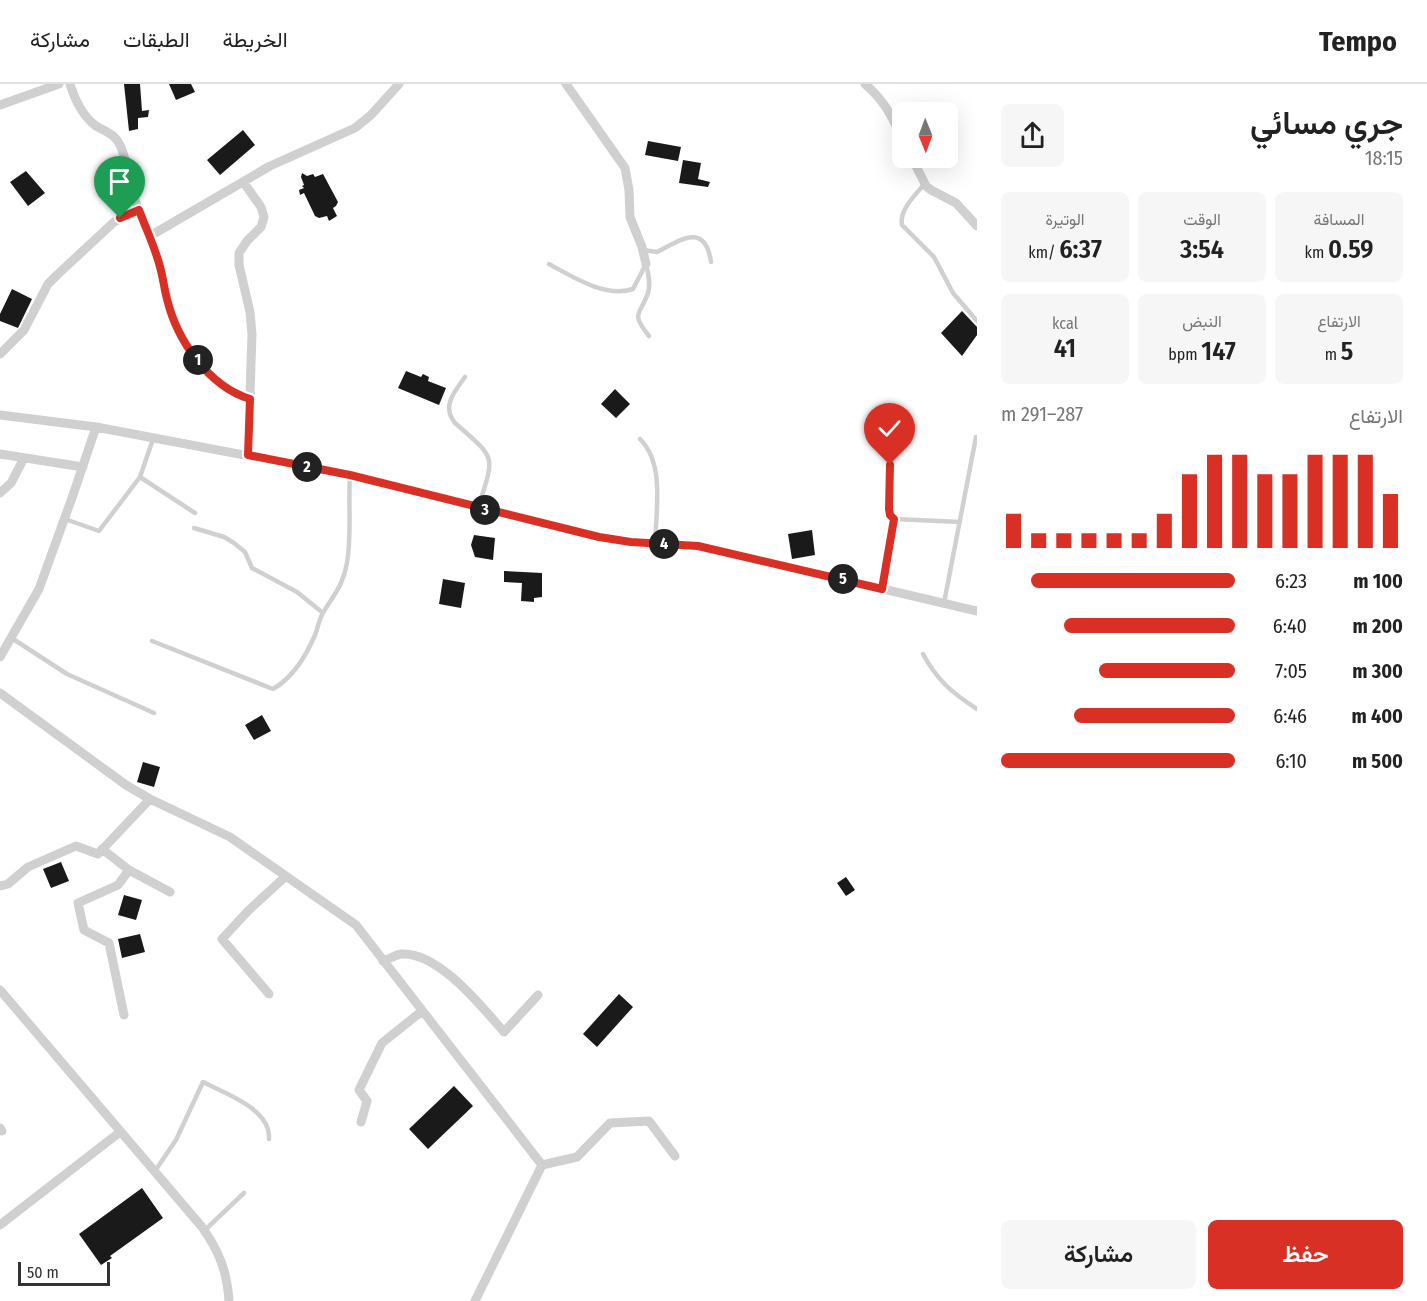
<!DOCTYPE html>
<html lang="ar">
<meta charset="utf-8">
<style>
body{margin:0;font-family:"Fira Sans Condensed",Vazirmatn,sans-serif;background:#f6f6f6;color:#222;direction:rtl;height:100vh;display:flex;flex-direction:column;font-size:22px;white-space:nowrap}
*{box-sizing:border-box;margin:0}
p{font-size:20px;color:#767676}
.icon{flex:none;width:33px;height:33px;fill:none;stroke:currentColor;stroke-width:2;stroke-linecap:round;stroke-linejoin:round}
.map{position:relative;flex:1;overflow:hidden;direction:ltr}
.drawer{display:flex;flex-direction:column;background:#fff;width:450px}
.drawer>*{flex:none}
.needle{width:39px;rotate:179deg}
.tools{position:absolute;left:892px;top:18px;display:grid;gap:12px}
.tools a{display:grid;place-items:center;width:66px;height:66px;border-radius:9px;background:#fff;box-shadow:0 6px 24px #0002;font-size:30px}
.scale{position:absolute;left:18px;bottom:15px;width:92px;box-sizing:border-box;padding-left:6px;border:3px solid #333;border-top:0;font-size:16px;line-height:21px;white-space:nowrap;color:#333;-webkit-text-stroke:4px #fff;paint-order:stroke}
.pin{position:absolute;display:grid;place-items:center;width:51px;height:51px;color:#fff;margin:-62px -26px;border-radius:50% 50% 50% 0;rotate:-45deg;box-shadow:0 0 6px #0007}
.pin .icon{rotate:45deg}
.km{position:absolute;width:30px;height:30px;margin:-15px;border-radius:50%;background:#222;color:#fff;font-size:16px;line-height:30px;text-align:center}
.round{display:grid;place-items:center;flex:none;width:63px;height:63px;border-radius:9px;background:#f6f6f6}
.summary{display:flex;align-items:center;justify-content:space-between;height:102px;padding:0 24px}
h1{font-size:33px;font-weight:600;line-height:45px}
.stats{display:grid;grid-template-columns:repeat(3,1fr);gap:9px;height:102px;padding:6px 24px}
.stats div{display:grid;align-content:center;border-radius:9px;background:#f6f6f6;text-align:center}
.stats b{font-size:26px;font-weight:600}
.stats small{font-size:16px;font-weight:400}
.stats p{font-size:16px}
.chart{height:168px;padding:12px 24px}
.chart p{display:flex;justify-content:space-between}
.chart svg{width:100%;height:108px;margin-top:6px;stroke:#d93025;stroke-width:6}
.action{display:flex;gap:12px;margin-top:auto;padding:12px 24px}
.action a{flex:1;height:69px;border-radius:9px;background:#d93025;color:#fff;font-size:24px;font-weight:600;line-height:69px;text-align:center}
.action a+a{background:#f6f6f6;color:#222}
ul{padding:0 24px;list-style:none;font-size:20px}
li{display:grid;grid-template-columns:96px 72px 1fr;align-items:center;height:45px}
li i{height:15px;border-radius:8px;background:#d93025}
header{display:flex;align-items:center;gap:36px;box-sizing:border-box;height:84px;padding:0 30px;background:#fff;border-bottom:2px solid #e0e0e0}
header strong{font-size:28px}
nav{display:flex;gap:33px;margin-inline-start:auto;font-size:21px}
main{display:flex;flex:1;min-height:0}
.map>svg:first-child{display:block}
.building{fill:#1a1a1a}
.lines{fill:none;stroke-linecap:round;stroke-linejoin:round}
.service{stroke:#d0d0d0;stroke-width:4.5}
.minor{stroke:#d0d0d0;stroke-width:9}
.route-casing{stroke:#fff;stroke-width:12}
.route{stroke:#d93025;stroke-width:8}
</style>
<header>
<strong>Tempo</strong>
<nav><a>الخريطة</a><a>الطبقات</a><a>مشاركة</a></nav>
</header>
<main>
<section class="drawer">
<div class="summary"><div><h1>جري مسائي</h1><p>18:15</p></div><a class="round"><svg class="icon" aria-label="share" viewBox="0 0 24 24"><path d="M12 15V3M7 8l5-5 5 5M5 13v7h14v-7"/></svg></a></div>
<div class="stats">
<div><p>المسافة</p><b>0.59<small> km</small></b></div>
<div><p>الوقت</p><b>3:54</b></div>
<div><p>الوتيرة</p><b>6:37<small> /km</small></b></div>
</div>
<div class="stats">
<div><p>الارتفاع</p><b>5<small> m</small></b></div>
<div><p>النبض</p><b>147<small> bpm</small></b></div>
<div><p>kcal</p><b>41</b></div>
</div>
<div class="chart"><p><span>الارتفاع</span>287–291 m</p>
<svg viewBox="0 0 160 44" preserveAspectRatio="none"><path d="M5 44V30M15 44V38M25 44V38M35 44V38M45 44V38M55 44V38M65 44V30M75 44V14M85 44V6M95 44V6M105 44V14M115 44V14M125 44V6M135 44V6M145 44V6M155 44V22"/></svg>
</div>
<ul>
<li><b>100 m</b>6:23<i style="width:87%"></i></li>
<li><b>200 m</b>6:40<i style="width:73%"></i></li>
<li><b>300 m</b>7:05<i style="width:58%"></i></li>
<li><b>400 m</b>6:46<i style="width:69%"></i></li>
<li><b>500 m</b>6:10<i style="width:100%"></i></li>
</ul>
<div class="action"><a>حفظ</a><a>مشاركة</a></div>
</section>
<div class="map">
<svg width="977" height="1217" viewBox="0 0 977 1217">
<rect width="100%" height="100%" fill="#fff"/>
<path class="building" d="M124 0H140L142 27 149 26 148 33 138 34V45L129 47Z
M169 0H191L195 8 176 16Z
M243 46 255 61 220 91 207 76Z
M648 57 681 63 678 77 645 71Z
M683 76 701 79 698 95 710 98 708 103 679 99Z
M26 87 45 109 28 122 10 98Z
M302 89 307 92 313 90 315 93 323 90 338 118 336 122 333 124 337 132 329 137 327 132 319 134 315 132 304 109 300 111 299 106 304 104 302 102 304 101 301 93Z
M12 205 32 215 18 244 0 237V230Z
M962 227 977 243V251L962 272 941 249Z
M406 287 421 293 423 290 429 293 428 297 446 304 439 321 398 304Z
M615 305 630 320 616 334 601 320Z
M812 446 815 471 792 475 788 450Z
M474 451 495 454 493 476 475 473 471 461Z
M504 487 542 489V513L534 514V518L521 517 522 499 504 498Z
M443 495 465 499 461 524 439 520Z
M262 631 271 647 254 656 245 641Z
M143 678 160 683 154 703 137 698Z
M61 778 69 797 51 804 43 785Z
M846 793 855 806 846 812 837 799Z
M124 811 142 816 136 836 118 831Z
M140 850 145 868 122 874 118 855Z
M619 910 633 923 597 963 583 950Z
M454 1002 473 1022 428 1065 409 1045Z
M142 1104 163 1134 110 1172 112 1174 101 1181 79 1150Z"/>
<g class="lines">
<path class="service" d="M925 99C916 111 899 125 902 141L934 173 953 209 977 237
M643 166 657 168C679 157 705 137 711 178
M549 180C573 193 605 214 633 205L646 180
M646 180C648 189 651 199 648 209 640 232 630 228 649 252
M465 293C455 307 441 322 455 339 497 376 495 370 478 424
M640 355C665 380 656 426 655 460
M140 393 195 429
M65 435 99 447 140 393 153 355
M894 435 960 438
M194 444 224 453 234 459 245 468 252 484 297 508 323 529
M882 504 894 435 890 431 889 425 890 381
M944 519 976 353
M10 553 67 590 154 629
M152 557 273 605C294 593 306 572 315 551 318 544 319 535 323 529 334 510 343 502 347 479 352 450 348 420 350 391
M923 570C937 596 952 609 977 625
M155 1087 176 1056 203 998C226 1010 271 1025 269 1055
M205 1146 244 1109"/>
<path class="minor" d="M70 0C75 16 82 32 96 42 106 48 115 50 120 61 127 76 129 94 133 110 141 135 153 158 160 183 164 194 164 207 168 218 180 258 208 303 251 315
M566 0 625 84 629 106 630 133 642 163 646 180
M865 0C885 17 892 33 903 56
M0 21 59 0
M912 74 926 102 931 106 956 119 977 142
M244 99 261 123 264 133 261 143 247 157 239 169V181L250 228 252 250 248 371
M150 152 270 82 355 44 371 31 399 0
M0 270 24 246 48 200 57 191 114 138 139 126
M0 331 96 343 350 391 599 453C642 460 685 460 727 468L977 527
M0 370 83 383
M0 409 11 399 24 374
M0 573 39 505 73 411 96 343
M0 609 126 701 150 715 230 753 356 841 542 1081
M102 765 129 786 118 801 78 819 84 846 109 859 124 931
M129 786 170 808
M0 802 8 800 28 783 76 762 98 770 150 715
M383 877C389 875 396 871 401 870 438 867 482 923 504 948L538 911
M0 906 202 1143C219 1167 227 1187 229 1217
M269 910 222 855 248 827 286 792
M361 1038 367 1017 359 1006 382 959 422 927
M0 1044 2 1047
M0 1141 120 1048
M475 1217 542 1081 577 1073 610 1039 649 1037 675 1072"/>
</g>
<g class="lines">
<g class="route-casing">
<path id="route" d="M120 134 139 126C146 145 155 163 160 183 163 193 164 204 167 215 177 256 208 302 250 315L248 371 350 391 599 453 631 458 698 462 882 505 894 435 890 431 889 425 890 381"/>
</g>
<use href="#route" class="route"/>
</g>
</svg>
<div class="tools">
<a><svg class="needle" viewBox="-14 -14 28 28"><path d="M0-13l5 13h-10z" fill="#e53935"/><path d="M0 13l5-13h-10z" fill="#767676"/></svg></a>
</div>
<div class="scale">50 m</div>
<div class="pin" style="left:120px;top:134px;background:#1e9e55"><svg class="icon" aria-label="arrive" viewBox="0 0 24 24"><path d="M6 21V4h12l-3 4 3 4H6"/></svg></div>
<div class="pin" style="left:890px;top:381px;background:#d93025"><svg class="icon" aria-label="check" viewBox="0 0 24 24"><path d="M5 12l5 5 9-10"/></svg></div>
<b class="km" style="left:198px;top:276px">1</b>
<b class="km" style="left:307px;top:383px">2</b>
<b class="km" style="left:485px;top:426px">3</b>
<b class="km" style="left:664px;top:460px">4</b>
<b class="km" style="left:843px;top:495px">5</b>
</div>
</main>
